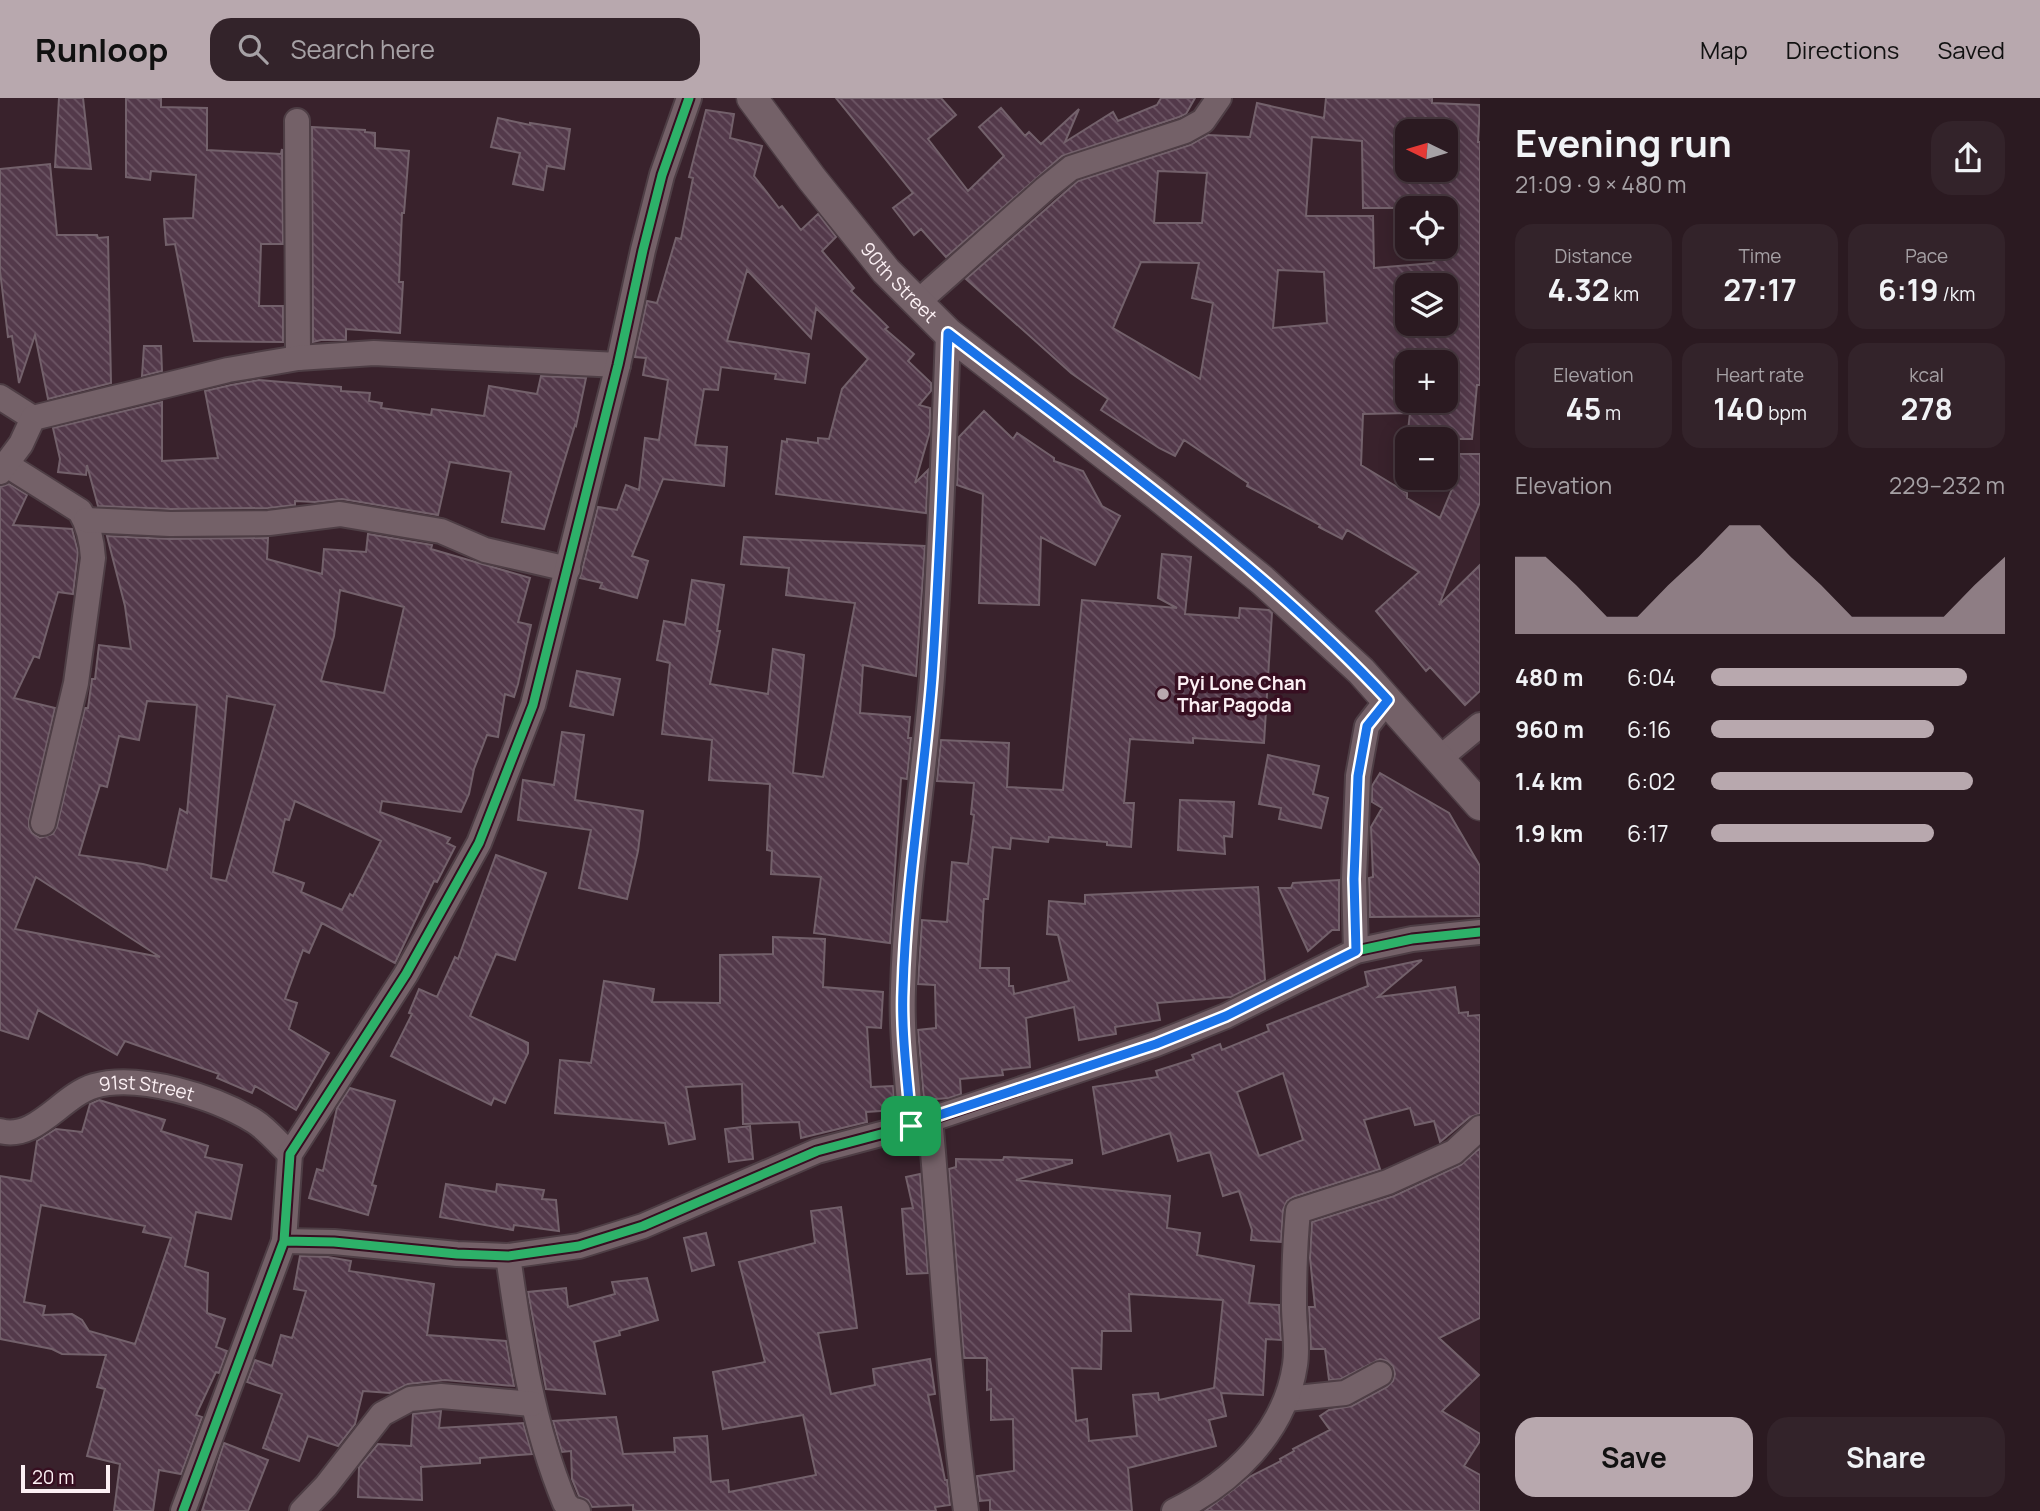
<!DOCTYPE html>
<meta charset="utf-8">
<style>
body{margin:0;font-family:Manrope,sans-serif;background:#33232a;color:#f1f3f6;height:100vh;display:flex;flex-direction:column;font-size:26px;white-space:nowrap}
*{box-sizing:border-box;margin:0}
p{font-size:23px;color:#a6a1a5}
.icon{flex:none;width:38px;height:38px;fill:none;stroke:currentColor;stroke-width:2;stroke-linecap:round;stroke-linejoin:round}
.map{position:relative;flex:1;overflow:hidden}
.panel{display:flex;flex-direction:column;background:#2b1a21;width:560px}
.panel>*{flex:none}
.needle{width:46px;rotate:275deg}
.controls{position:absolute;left:1395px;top:21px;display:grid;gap:14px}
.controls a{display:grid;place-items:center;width:63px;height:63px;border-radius:14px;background:#2b1a21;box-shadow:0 4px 18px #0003,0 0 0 2px #47383f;font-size:35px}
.scale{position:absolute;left:21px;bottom:18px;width:89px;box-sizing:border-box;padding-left:7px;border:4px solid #fcf0f4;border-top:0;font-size:19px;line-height:24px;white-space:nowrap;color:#fcf0f4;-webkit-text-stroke:5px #370f21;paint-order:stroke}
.pin{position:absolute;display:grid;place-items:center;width:60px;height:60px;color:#fff;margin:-30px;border-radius:14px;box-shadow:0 4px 10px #0006}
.round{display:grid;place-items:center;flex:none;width:74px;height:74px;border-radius:21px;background:#33232a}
.overview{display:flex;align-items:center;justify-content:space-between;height:119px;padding:0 35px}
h1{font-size:38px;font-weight:700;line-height:52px}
.stats{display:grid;grid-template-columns:repeat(3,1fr);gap:10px;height:119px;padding:7px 35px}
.stats div{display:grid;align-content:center;border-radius:18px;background:#33232a;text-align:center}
.stats b{font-size:30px;font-weight:700}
.stats small{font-size:19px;font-weight:400}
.stats p{font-size:19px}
.chart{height:196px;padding:14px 35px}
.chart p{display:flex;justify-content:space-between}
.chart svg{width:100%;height:126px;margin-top:7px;fill:#b8a8ae;opacity:.7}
.action{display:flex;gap:14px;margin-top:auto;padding:14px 35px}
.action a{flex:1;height:80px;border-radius:21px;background:#b8a8ae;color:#111;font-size:28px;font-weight:700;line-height:80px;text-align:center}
.action a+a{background:#33232a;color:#f1f3f6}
ul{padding:0 35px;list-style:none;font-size:23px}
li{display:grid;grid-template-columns:112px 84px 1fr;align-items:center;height:52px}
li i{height:18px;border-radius:9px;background:#b8a8ae}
header{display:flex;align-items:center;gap:42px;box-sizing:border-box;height:98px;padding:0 35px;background:#b8a8ae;color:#111}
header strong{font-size:33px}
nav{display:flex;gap:38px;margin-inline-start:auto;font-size:24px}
.search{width:490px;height:63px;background:#33232a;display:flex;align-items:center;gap:18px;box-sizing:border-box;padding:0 24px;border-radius:21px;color:#a6a1a5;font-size:26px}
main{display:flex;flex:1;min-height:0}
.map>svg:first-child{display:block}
.building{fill:url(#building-back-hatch);stroke:#73616b;stroke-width:2;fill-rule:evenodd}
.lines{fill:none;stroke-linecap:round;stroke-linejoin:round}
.minor-casing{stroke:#4e3e45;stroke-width:28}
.tertiary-casing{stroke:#4e3e45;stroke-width:33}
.minor{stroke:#746168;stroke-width:24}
.tertiary{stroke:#746168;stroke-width:30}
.cycleway-casing{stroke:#370f21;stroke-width:13}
.cycleway{stroke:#2db169;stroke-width:9}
.route-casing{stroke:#fff;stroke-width:14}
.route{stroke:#1a73e8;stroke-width:9}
.poi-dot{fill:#b8a8ae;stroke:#370f21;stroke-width:2.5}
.labels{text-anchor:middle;stroke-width:7;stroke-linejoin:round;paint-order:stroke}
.street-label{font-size:19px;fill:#fcf0f4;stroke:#370f21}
.poi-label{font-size:19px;font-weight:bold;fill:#fcf0f4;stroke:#370f21;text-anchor:start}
</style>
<header>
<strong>Runloop</strong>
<div class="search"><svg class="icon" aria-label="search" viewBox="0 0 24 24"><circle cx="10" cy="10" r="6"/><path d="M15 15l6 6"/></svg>Search here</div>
<nav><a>Map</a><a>Directions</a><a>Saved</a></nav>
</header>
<main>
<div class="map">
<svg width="1480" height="1413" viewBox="0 0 1480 1413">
<defs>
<pattern id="building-back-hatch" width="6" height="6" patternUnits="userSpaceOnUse" patternTransform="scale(1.75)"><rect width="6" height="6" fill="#53394a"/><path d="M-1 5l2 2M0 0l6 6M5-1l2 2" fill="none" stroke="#6d5665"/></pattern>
</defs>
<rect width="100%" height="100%" fill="#39222c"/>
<path class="building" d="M59 0H83L91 71 55 69Z
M126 0H161V9L207 10V52L281 56 282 51 283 146H261L259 208H283V244L194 243 175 146 166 147 164 121 193 120 196 77 151 73 150 82 126 79Z
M836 0H941L956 17 928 41 968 93 1004 58 979 29 1001 10 1025 38 1029 34 1041 46 1079 11 1065 44 1113 14 1118 23 1157 7 1161 0H1195L1186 16 1179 19 1062 58 946 159 921 131 914 137 893 110 913 95Z
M1326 0H1432V5L1480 7 1478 44H1480V287H1477L1472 341H1407L1410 315 1363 316 1361 367 1407 395V400L1440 420 1455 384 1456 356H1480V404L1439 507 1480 467V593L1465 607 1430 569 1426 573 1376 513 1419 474 1347 432 1342 441 1319 429 1320 427 1247 388 1248 385 1184 342 1175 358 1159 350 1101 312 1108 301 1071 275 966 181 1078 83 1190 47 1208 37 1250 39 1257 5 1324 20ZM1407 33H1446V72H1407ZM1312 39 1362 43 1363 110H1446L1449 160 1433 162 1434 165 1374 170 1373 118H1306ZM1158 73 1207 75 1202 125H1154ZM1141 164 1199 165 1192 200 1213 205 1200 281 1113 230ZM1278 172 1324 174 1327 225 1273 230ZM1407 187H1446V226H1407ZM1407 264H1446V303H1407Z
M706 12 734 16 730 40 762 48 754 78 779 110 782 108 801 132 818 116 836 139 822 153 854 190 851 193 888 229 885 231 914 256 908 263 931 285V293L919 307 930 310V333L915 385 928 372 926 415 776 396 782 343 787 344V341L818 345V340L829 341 842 291 868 261 816 210 811 240 747 172 727 243 809 256 805 285 775 281 776 276 721 269 718 292 704 291 695 347 727 349 724 388 663 381 632 458 648 463 637 500 600 490 602 485 580 480 598 409 617 412 626 387 639 392 645 340 659 342 668 282 643 277 646 260 635 259V257L647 203 657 205 676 140 681 141 693 80 689 79Z
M498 20 530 27V25L570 31 564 71 547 68 543 92 513 86 520 55 491 49Z
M312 29 365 32V34L375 35V50L409 53 404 115H402L399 184H403L400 235 346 231V242H321L313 244Z
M50 66 57 137H97L98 140 108 139 111 285 48 301 35 237 19 285 12 238 8 239 0 173V71Z
M144 248H161L162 273 142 278Z
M541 278 586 280 576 328 575 327 544 431 502 424 511 374 450 364 438 417 342 401 315 404 295 403V407L268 410 170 411 98 408 87 367 86 377 58 374 60 361 53 330 162 304V363L218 360 205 293 231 287 259 282 341 289V293L370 295 369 303 382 305 381 310 431 317 432 311 484 318 489 288 537 296Z
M984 313 1013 341 1017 335 1054 360V363L1083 373 1102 408 1120 418 1095 467 1041 439 1039 507 979 505 983 396 957 387 959 339Z
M9 386 27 397 13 427 72 431 78 454 73 496 58 494 39 560 34 558 14 600 55 610 29 722V729L32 735 40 740 53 736 57 728 85 610H88L92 581H95L99 547 131 551 125 508 107 438 170 441 268 440 267 461 322 476 324 451 366 454 368 436 432 447 431 451 530 480 518 524 531 527 518 586 514 599 505 596 498 639 487 637 474 671 469 696 461 714 382 703 380 714 450 740 447 745 455 749 437 784 434 783 395 865 322 825 309 855 303 852 285 901 297 905 289 931 329 955 296 1012 255 988 252 995 217 980 219 976 125 943 117 957 38 912 28 941 0 932V389ZM340 492 404 509 384 595 321 583 334 538ZM227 598 275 607 226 783 211 780ZM147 603 197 607 187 715 180 711 167 772 143 766 79 757 100 687 107 689 119 638 139 642ZM295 703 381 743 353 798 350 796 342 812 301 794 304 785 273 774 285 721 289 722ZM36 779 160 859 15 831Z
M744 439 925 448 916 578 863 567 860 615 910 619 908 640H911L907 681 901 680 890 845 814 835 821 779 771 776 772 753 767 752 770 686 709 682 712 642 662 636 670 565 657 562 664 523 685 527 692 482 724 487 717 533H720L710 586 768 596 773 551 804 557 793 675 823 679 855 505 786 497 789 470 741 466Z
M1162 456 1191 459 1185 516 1239 520 1240 510 1269 512 1272 515 1264 645 1193 640V645L1130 641 1124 705H1134L1131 749 1107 747V744L1049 739 1048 744 1011 740 1010 751 993 749 988 801H984L980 870H1009V888H1013L1014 896 1069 883 1058 837 1047 836 1049 803 1085 806V797L1258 789 1265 882 1231 899 1157 905 1160 922 1115 929 1116 936 1079 942 1074 909 1026 920 1030 969 1002 972 1003 977 960 981 961 996 949 1000 924 1002 918 932 936 930 935 887 918 886 922 822 947 824 952 764 968 766 974 717 971 716 974 685 937 683 941 642 1009 645 1007 689 1063 692 1082 502 1177 510 1158 500Z
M577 573 620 581 613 617 570 608Z
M562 634 584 637 575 702 643 713 638 753 627 801 579 790 591 732 518 722 523 682 554 687Z
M1268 657 1319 668 1313 696 1328 700 1321 730 1279 721 1281 710 1259 706Z
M1380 675 1449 715 1480 768V818L1370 819 1369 780 1373 779 1371 729 1382 710 1372 704V688Z
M1180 702 1234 704 1232 739 1224 738 1225 756 1178 752Z
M496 757 546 775 515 862 496 856 470 918 528 945V955L505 1005 494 1000 491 1007 391 958 412 916 409 915 419 891 437 899 455 859 458 861Z
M1339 782V832H1332L1308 853 1279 790H1291L1293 785Z
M773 839 825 841 823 889 883 894 881 930 867 929 871 989 893 988 895 1012 866 1014 867 1024 801 1040 799 1024 743 1026 742 986 686 989 695 1041 669 1046 665 1025 555 1015 560 962 591 965 604 883 654 891 652 904 720 905V857L773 856Z
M1422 862 1378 899 1455 889 1459 915 1468 914V918L1480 917V1016L1470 1019 1440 1044 1434 1023 1415 1027 1410 1010 1364 1022 1380 1071 1293 1099 1287 1103 1283 1112 1281 1144 1251 1142 1252 1132 1239 1093 1223 1098 1210 1054 1178 1063 1170 1035 1103 1056 1093 989 1158 979 1156 973 1194 961 1192 957 1220 946 1222 952 1269 933 1267 927 1368 888 1365 874ZM1283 975 1303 1042 1259 1058 1237 994Z
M350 990 395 1003 372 1087 376 1088 368 1117 309 1100 317 1071 323 1073 337 1010Z
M99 1002 165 1022 161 1033 208 1048 205 1059 242 1067 231 1121 196 1114 185 1168 208 1175 207 1215 225 1221 216 1249 227 1253 219 1275 216 1274 196 1317 202 1319 181 1376 159 1372 153 1413H114L120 1366 87 1358 105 1291 97 1289 106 1257 62 1256 52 1251 0 1241V1078L31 1083 37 1043 56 1031 82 1034 90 1006ZM41 1107 145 1128 143 1134 171 1140 135 1246 89 1233 82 1222 72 1216 43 1217 45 1208 24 1204Z
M750 1028 753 1061 729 1064 725 1031Z
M1480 1050V1220L1439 1240 1479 1277 1442 1313 1480 1336V1343L1464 1368 1480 1377V1413H1205L1251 1378 1281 1363 1280 1361 1294 1353 1293 1351 1330 1332 1320 1318 1329 1312 1352 1308 1387 1289 1393 1283 1395 1276 1393 1268 1387 1263 1380 1261 1341 1281 1329 1282 1325 1251H1311L1309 1209H1315L1310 1160 1312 1124 1394 1098 1461 1067Z
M1004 1059 1072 1062V1065L1016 1082 1170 1098 1167 1130 1200 1135 1197 1157 1254 1168 1249 1205 1279 1207 1281 1242 1266 1241 1263 1297 1221 1295 1226 1318 1209 1322 1216 1348 1128 1370 1132 1413H990V1402L980 1403 977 1378 1014 1373 1013 1321 991 1322V1291L987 1292V1260H964L949 1071 956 1069V1061L1003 1062ZM1129 1196 1223 1202 1214 1290 1159 1302 1158 1295 1133 1297 1137 1338 1089 1343 1087 1321 1076 1323 1072 1270 1101 1271 1102 1233H1131Z
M920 1076 928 1175 907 1176 902 1111 913 1110 906 1079Z
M446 1086 496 1094 497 1086 544 1092 542 1101 556 1102 559 1133 514 1127 513 1132 440 1119Z
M841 1109 857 1230 818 1235 831 1296 875 1287 873 1271 930 1261 935 1296 928 1297 945 1382H947L950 1407 935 1409 936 1413H633V1407L592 1409 588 1402 579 1398 572 1381 571 1353 562 1354 553 1323 616 1319 623 1356 675 1354 674 1340 707 1338 711 1384 728 1382 729 1394 816 1377 803 1317 723 1331 713 1274 765 1264 739 1164 815 1145 811 1113Z
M706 1135 714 1167 692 1173 684 1140Z
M300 1158 328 1159 351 1163 349 1173 434 1186 427 1237 506 1243 514 1288 445 1282 408 1286 390 1295 363 1293 355 1326 338 1348 308 1338 299 1363 263 1350 282 1296 247 1284 255 1262 272 1268 281 1237 292 1240 306 1193 294 1191Z
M647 1180 658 1222 619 1233 620 1237 594 1244 605 1296 546 1291 528 1194 566 1190 568 1209 615 1196 612 1184Z
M441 1313 439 1330 523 1325 532 1356 480 1360V1365L421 1369 422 1402 358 1399 359 1369 378 1346 411 1348 413 1316Z
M224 1345 268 1362 248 1413H202Z"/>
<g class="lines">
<g class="minor-casing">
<g id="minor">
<path d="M297 23 298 260"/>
<path d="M918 204 1046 90 1071 70 1185 33 1203 23 1219 0"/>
<path d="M0 299 33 320"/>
<path d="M7 367 80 413C89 428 92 443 93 460L76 585 43 725"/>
<path d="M0 374 21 346 33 320 228 272 298 260 374 255 618 267"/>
<path d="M86 422 170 426 269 425 340 416 441 433 485 452 568 471"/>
<path d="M1440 660 1480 627"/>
<path d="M1356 853 1354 781 1358 678 1367 628 1387 602"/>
<path d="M930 1020C942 1151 948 1282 966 1413"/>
<path d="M911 1028C908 983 901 936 903 891 906 786 924 683 932 579 940 465 944 350 948 235"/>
<path id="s1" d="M0 1033C36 1043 61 998 94 988 139 975 215 999 254 1023 267 1031 279 1046 290 1056"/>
<path d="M284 1143 334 1144 457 1156 508 1158 579 1148 643 1128 817 1053 911 1028 1156 946 1226 918 1356 853 1412 841 1480 834"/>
<path d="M508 1158C520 1243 532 1326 565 1405L571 1411 578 1413"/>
<path d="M1287 1301 1345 1295 1380 1276"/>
<path d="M183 1413 284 1143 290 1056 406 876 479 745 533 607 618 267 643 152 662 77 689 0"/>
<path d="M302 1413 326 1388 382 1316 410 1301 441 1298 532 1306"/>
<path d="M1174 1413C1233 1384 1285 1334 1295 1267 1298 1248 1294 1227 1294 1208 1294 1177 1295 1144 1298 1113L1388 1084 1454 1054 1480 1030"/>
</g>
</g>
<g class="tertiary-casing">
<g id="tertiary">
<path id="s2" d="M752 0 812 81 886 173 948 235 1157 397 1262 482 1361 573 1480 707"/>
</g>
</g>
<use href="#minor" class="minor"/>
<use href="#tertiary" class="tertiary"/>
<g class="cycleway-casing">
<path id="cycleway" d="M284 1143 334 1144 457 1156 508 1158 579 1148 643 1128 817 1053 911 1028 1156 946 1226 918 1356 853 1412 841 1480 834
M183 1413 284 1143 290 1056 406 876 479 745 533 607 618 267 643 152 662 77 689 0"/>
</g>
<use href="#cycleway" class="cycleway"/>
</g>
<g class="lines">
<g class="route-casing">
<path id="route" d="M948 235C1096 349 1261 465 1388 602L1367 628 1358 678 1354 781 1356 853 1226 918 1156 946 930 1020 911 1028C908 983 901 936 903 891 906 786 924 683 932 579 940 465 944 350 948 235Z"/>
</g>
<use href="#route" class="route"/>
</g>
<circle class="poi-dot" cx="1163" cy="596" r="7"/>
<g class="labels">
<g class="street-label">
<text dy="7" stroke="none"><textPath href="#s2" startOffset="236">90th Street</textPath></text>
<text dy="7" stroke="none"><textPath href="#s1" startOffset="161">91st Street</textPath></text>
</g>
<g class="poi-label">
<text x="1177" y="592">Pyi Lone Chan<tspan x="1177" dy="22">Thar Pagoda</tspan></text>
</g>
</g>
</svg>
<div class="controls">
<a><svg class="needle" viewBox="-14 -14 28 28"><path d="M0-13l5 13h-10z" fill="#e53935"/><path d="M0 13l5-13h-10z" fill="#a6a1a5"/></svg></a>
<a><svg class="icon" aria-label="locate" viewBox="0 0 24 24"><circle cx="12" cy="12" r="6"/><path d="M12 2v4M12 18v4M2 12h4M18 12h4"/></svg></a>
<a><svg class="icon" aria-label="layers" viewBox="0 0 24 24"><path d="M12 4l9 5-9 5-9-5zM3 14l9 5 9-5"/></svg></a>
<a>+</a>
<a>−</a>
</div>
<div class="scale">20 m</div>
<div class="pin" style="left:911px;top:1028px;background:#1e9e55"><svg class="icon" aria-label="arrive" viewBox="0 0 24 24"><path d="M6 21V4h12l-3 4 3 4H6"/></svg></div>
</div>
<section class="panel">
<div class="overview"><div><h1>Evening run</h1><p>21:09 · 9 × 480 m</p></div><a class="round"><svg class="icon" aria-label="share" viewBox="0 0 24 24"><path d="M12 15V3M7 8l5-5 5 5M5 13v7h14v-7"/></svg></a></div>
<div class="stats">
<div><p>Distance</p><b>4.32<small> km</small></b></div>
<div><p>Time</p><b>27:17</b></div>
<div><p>Pace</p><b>6:19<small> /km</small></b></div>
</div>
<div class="stats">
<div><p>Elevation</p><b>45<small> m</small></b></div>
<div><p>Heart rate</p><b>140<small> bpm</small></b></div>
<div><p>kcal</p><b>278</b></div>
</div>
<div class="chart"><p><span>Elevation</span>229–232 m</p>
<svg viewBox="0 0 160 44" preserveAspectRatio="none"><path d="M0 44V17L10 17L20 27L30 38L40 38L50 27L60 17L70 6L80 6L90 17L100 27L110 38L120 38L130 38L140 38L150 27L160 17V44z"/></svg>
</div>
<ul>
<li><b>480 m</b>6:04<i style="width:87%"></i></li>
<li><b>960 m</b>6:16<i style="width:76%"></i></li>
<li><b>1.4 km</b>6:02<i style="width:89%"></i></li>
<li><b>1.9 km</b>6:17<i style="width:76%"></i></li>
</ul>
<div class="action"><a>Save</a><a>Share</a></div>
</section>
</main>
